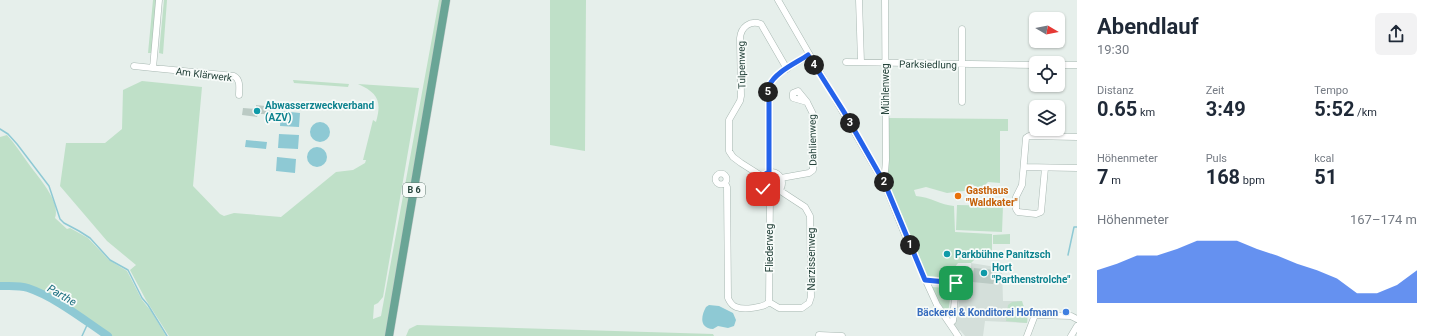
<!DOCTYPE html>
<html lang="de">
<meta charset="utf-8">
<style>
body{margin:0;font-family:Roboto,sans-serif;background:#f2f2f3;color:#1f2937;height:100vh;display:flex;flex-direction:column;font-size:15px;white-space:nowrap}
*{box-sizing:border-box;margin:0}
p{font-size:13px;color:#747a83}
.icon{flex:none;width:22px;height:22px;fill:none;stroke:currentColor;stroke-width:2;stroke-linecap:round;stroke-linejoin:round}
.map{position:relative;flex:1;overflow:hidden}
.details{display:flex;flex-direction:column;background:#fff;width:360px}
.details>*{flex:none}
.needle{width:26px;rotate:100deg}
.buttons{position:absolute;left:1029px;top:12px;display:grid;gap:8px}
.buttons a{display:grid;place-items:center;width:36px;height:36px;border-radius:6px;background:#fff;box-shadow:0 1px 3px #0004;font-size:20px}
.pin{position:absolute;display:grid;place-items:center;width:34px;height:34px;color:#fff;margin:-17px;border-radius:8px;box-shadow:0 2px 6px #0006}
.km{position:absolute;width:20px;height:20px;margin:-10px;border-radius:50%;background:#222;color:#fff;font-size:11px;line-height:20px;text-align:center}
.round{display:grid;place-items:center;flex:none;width:42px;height:42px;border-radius:6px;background:#f2f2f3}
.summary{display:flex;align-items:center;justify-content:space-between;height:68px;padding:0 20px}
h1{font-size:22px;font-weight:700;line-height:30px}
.metrics{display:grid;grid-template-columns:repeat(3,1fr);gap:6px;height:68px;padding:4px 20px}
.metrics div{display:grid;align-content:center}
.metrics b{font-size:20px;font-weight:700}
.metrics small{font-size:11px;font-weight:400}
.metrics p{font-size:11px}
.chart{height:112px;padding:8px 20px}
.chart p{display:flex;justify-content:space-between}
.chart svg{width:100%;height:72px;margin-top:4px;fill:#2563eb;opacity:.7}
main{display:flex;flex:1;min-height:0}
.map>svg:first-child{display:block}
.built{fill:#d4dfda}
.green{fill:#bfe0c8}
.water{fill:#8ec9d4}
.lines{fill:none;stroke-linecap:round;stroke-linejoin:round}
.stream{stroke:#8ec9d4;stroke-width:1.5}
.river{stroke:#8ec9d4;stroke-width:8}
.building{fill:#bbcac4}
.minor-casing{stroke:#a8b8b2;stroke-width:7}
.major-casing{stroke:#c2cac8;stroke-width:9}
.minor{stroke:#fff;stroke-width:6}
.major{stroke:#6aa596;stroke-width:8}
.route-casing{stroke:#fff;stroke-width:8}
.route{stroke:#2563eb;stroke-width:5}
.culture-dot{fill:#0f9aa8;stroke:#f7fbf9;stroke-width:1.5}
.food-dot{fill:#e8710a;stroke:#f7fbf9;stroke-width:1.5}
.shop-dot{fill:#3f7fe0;stroke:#f7fbf9;stroke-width:1.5}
.labels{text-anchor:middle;stroke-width:3.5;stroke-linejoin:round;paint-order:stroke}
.shield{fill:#f7fbf9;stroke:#637a73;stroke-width:1}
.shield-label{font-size:9px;font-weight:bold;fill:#24423a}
.street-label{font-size:10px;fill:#24423a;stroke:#f7fbf9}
.culture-label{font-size:10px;font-weight:bold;fill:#0d838f;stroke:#f7fbf9;text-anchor:start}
.food-label{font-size:10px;font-weight:bold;fill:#c56008;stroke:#f7fbf9;text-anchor:start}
.shop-label{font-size:10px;font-weight:bold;fill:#366cbe;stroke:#f7fbf9;text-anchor:end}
.water-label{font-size:11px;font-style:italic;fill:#1c6f80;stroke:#f7fbf9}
</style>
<main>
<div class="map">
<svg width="1077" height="336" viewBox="0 0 1077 336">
<rect width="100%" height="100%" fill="#e6efeb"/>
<path class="built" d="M971 263 1002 268 1003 301H1022L1023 307 1027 312V323L985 321 983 336H965L960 330 959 331 954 325 955 320H957L960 288H958L959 277 971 278Z"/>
<path class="green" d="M153 0H157L152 53H148Z
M164 0H167L163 54 159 53Z
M439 0H443L385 336H169L146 300 130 270 136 265 107 241 60 186 66 143H105L122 129 123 90 142 81 202 87 193 186 220 214 224 216 234 213 281 217 336 172 353 170 365 163 366 160H363L373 120 376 122C382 101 378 93 358 84L419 88 383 297 378 303 374 305 373 319 381 316Z
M550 0H586L585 151 550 145Z
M293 80 349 84 348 87 294 83Z
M888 118 1008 119V131H1000V183L988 182 982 188 976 187 972 184V190L947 193 926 187 914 190 916 196C930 197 941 205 954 206L955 232 992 234V257L976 258 971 263H958L955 267 953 278 926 276 885 179 888 171Z
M7 135C15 144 21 153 28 163 37 176 61 201 55 218L67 229 70 228 88 238 109 260 127 271 142 300 151 311 166 336H112L53 298 26 287 0 283V137Z
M763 183a8 8 0 1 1 16 0a8 8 0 1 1-16 0Z
M957 205 1003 206 1002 232 956 230Z
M1010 234V244H993V235Z
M930 283H932V287L946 288V284H949V288H952L953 285 954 291H951L948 314 952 315 949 319 939 304Z
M1022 301C1024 309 1029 314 1027 323L1006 321 1008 305 1012 302Z
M417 325 713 334 714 336H406L409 329Z"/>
<path class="water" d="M281 111 300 113 299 127 280 126Z
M310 132a10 10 0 1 1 20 0a10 10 0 1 1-20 0Z
M279 134 299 135 298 149 278 148Z
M246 140 267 142 266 149 245 147Z
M307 157a10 10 0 1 1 20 0a10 10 0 1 1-20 0Z
M277 157 296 159 295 173 276 171Z
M709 305 719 306 733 313 736 320 734 326 728 328 718 326 713 329C699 328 701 316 706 307Z"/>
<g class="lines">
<path class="stream" d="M0 129 8 134 17 144 49 186 60 219 64 223 79 231 90 238 110 260 128 270 142 298 148 305 167 336
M1068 255 1074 227H1077
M82 336 88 323"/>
<path class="river" d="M0 286C9 286 19 285 28 288 55 297 84 320 108 336"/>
</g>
<path class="building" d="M265 104 273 105 271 118 264 117V114H258L257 117 242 115 243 108 256 109V105L265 106Z
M974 268 995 270 994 276H997V280H994L993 284 972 282Z"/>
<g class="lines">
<g class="minor-casing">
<path id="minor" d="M159 0 153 68 234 76C241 80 239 88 239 95
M778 0 885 185 905 235 937 305 958 336
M859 0 861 62
M962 29V102
M846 62 1036 65
M1058 65H1077
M134 66 153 68
M798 91 807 102 793 98V93Z
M1024 167 1077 168
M1045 168 1041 212 1036 214 1018 212 1016 209V197L1022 185 1026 138 1029 136 1077 137
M769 172V86C775 72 796 63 809 55
M760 183a11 11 0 1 1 22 0a11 11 0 1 1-22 0Z
M715.5 179a5.5 5.5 0 1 1 11 0a5.5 5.5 0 1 1-11 0Z
M880 175 885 172 886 160 885 0
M763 177 741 163 733 157 729 151V120L740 101 741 96 740 38C741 27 750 20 761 24L787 69
M781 178 809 173 813 170V114L807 102
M725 183 727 187 728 298C730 302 731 305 736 307 743 310 764 308 769 302
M925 280 954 283 956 284 953 321 949 323
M769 302 779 308H802L809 303 811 297 810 216 805 207 779 190
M769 302 770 194
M819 335 842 336
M1027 336 1035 315 1071 316 1077 319
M1071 336 1077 326"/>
</g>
<g class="major-casing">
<path id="major" d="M389 336 446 0"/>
</g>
<use href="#minor" class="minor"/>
<use href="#major" class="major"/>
</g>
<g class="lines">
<g class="route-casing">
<path id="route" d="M763 189C759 182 761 175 769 172V86C775 72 796 63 808 55L844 112 885 184 925 280 956 283"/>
</g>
<use href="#route" class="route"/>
</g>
<g class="culture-dot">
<circle cx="257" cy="111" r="4"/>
<circle cx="947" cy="254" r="4"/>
<circle cx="984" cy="273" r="4"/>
</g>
<circle class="food-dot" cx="958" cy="196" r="4"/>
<circle class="shop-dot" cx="1066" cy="312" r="4"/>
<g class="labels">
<rect class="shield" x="403" y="183" width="22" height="14" rx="3"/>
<g class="shield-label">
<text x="414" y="193">B 6</text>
</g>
<g class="street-label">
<text transform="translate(928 64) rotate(1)" y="4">Parksiedlung</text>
<text transform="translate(741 65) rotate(-91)" y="4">Tulpenweg</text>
<text transform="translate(204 74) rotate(7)" y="4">Am Klärwerk</text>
<text transform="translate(885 89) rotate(-90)" y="4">Mühlenweg</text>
<text transform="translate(812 140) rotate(-91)" y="4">Dahlienweg</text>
<text transform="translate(769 248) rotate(-90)" y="4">Fliederweg</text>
<text transform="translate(811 259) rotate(-90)" y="4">Narzissenweg</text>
</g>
<g class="culture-label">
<text x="265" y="109">Abwasserzweckverband<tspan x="265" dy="12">(AZV)</tspan></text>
<text x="955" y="258">Parkbühne Panitzsch</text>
<text x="992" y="271">Hort<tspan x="992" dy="12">"Parthenstrolche"</tspan></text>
</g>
<g class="food-label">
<text x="966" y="194">Gasthaus<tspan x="966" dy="12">"Waldkater"</tspan></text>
</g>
<g class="shop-label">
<text x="1058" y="316">Bäckerei &amp; Konditorei Hofmann</text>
</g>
<g class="water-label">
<text transform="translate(62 295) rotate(30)" y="4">Parthe</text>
</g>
</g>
</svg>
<div class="buttons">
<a><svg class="needle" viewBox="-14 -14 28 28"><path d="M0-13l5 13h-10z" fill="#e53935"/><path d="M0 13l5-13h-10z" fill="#747a83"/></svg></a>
<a><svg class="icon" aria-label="locate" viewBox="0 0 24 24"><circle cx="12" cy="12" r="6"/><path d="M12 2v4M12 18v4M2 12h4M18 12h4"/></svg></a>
<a><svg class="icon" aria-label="layers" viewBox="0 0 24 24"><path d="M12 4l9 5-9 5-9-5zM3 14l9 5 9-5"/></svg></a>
</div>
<div class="pin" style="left:956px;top:283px;background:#1e9e55"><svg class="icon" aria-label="arrive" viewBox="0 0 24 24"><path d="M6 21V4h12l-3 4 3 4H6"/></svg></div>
<div class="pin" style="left:763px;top:189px;background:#d93025"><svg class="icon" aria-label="check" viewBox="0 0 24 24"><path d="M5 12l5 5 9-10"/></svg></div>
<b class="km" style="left:910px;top:245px">1</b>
<b class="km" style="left:884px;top:182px">2</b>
<b class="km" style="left:850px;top:123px">3</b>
<b class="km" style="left:814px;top:65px">4</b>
<b class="km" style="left:768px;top:92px">5</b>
</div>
<section class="details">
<div class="summary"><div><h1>Abendlauf</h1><p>19:30</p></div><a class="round"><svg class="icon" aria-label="share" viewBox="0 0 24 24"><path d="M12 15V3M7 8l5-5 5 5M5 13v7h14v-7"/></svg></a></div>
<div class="metrics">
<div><p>Distanz</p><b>0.65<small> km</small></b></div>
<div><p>Zeit</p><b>3:49</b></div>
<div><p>Tempo</p><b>5:52<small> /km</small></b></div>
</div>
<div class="metrics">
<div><p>Höhenmeter</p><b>7<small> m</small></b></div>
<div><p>Puls</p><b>168<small> bpm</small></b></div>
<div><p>kcal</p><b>51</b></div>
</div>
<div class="chart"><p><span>Höhenmeter</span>167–174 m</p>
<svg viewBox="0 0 160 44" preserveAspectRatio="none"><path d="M0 44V24L10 20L20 15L30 15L40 11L50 6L60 6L70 6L80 11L90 15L100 20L110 24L120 29L130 38L140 38L150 33L160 24V44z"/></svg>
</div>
</section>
</main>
